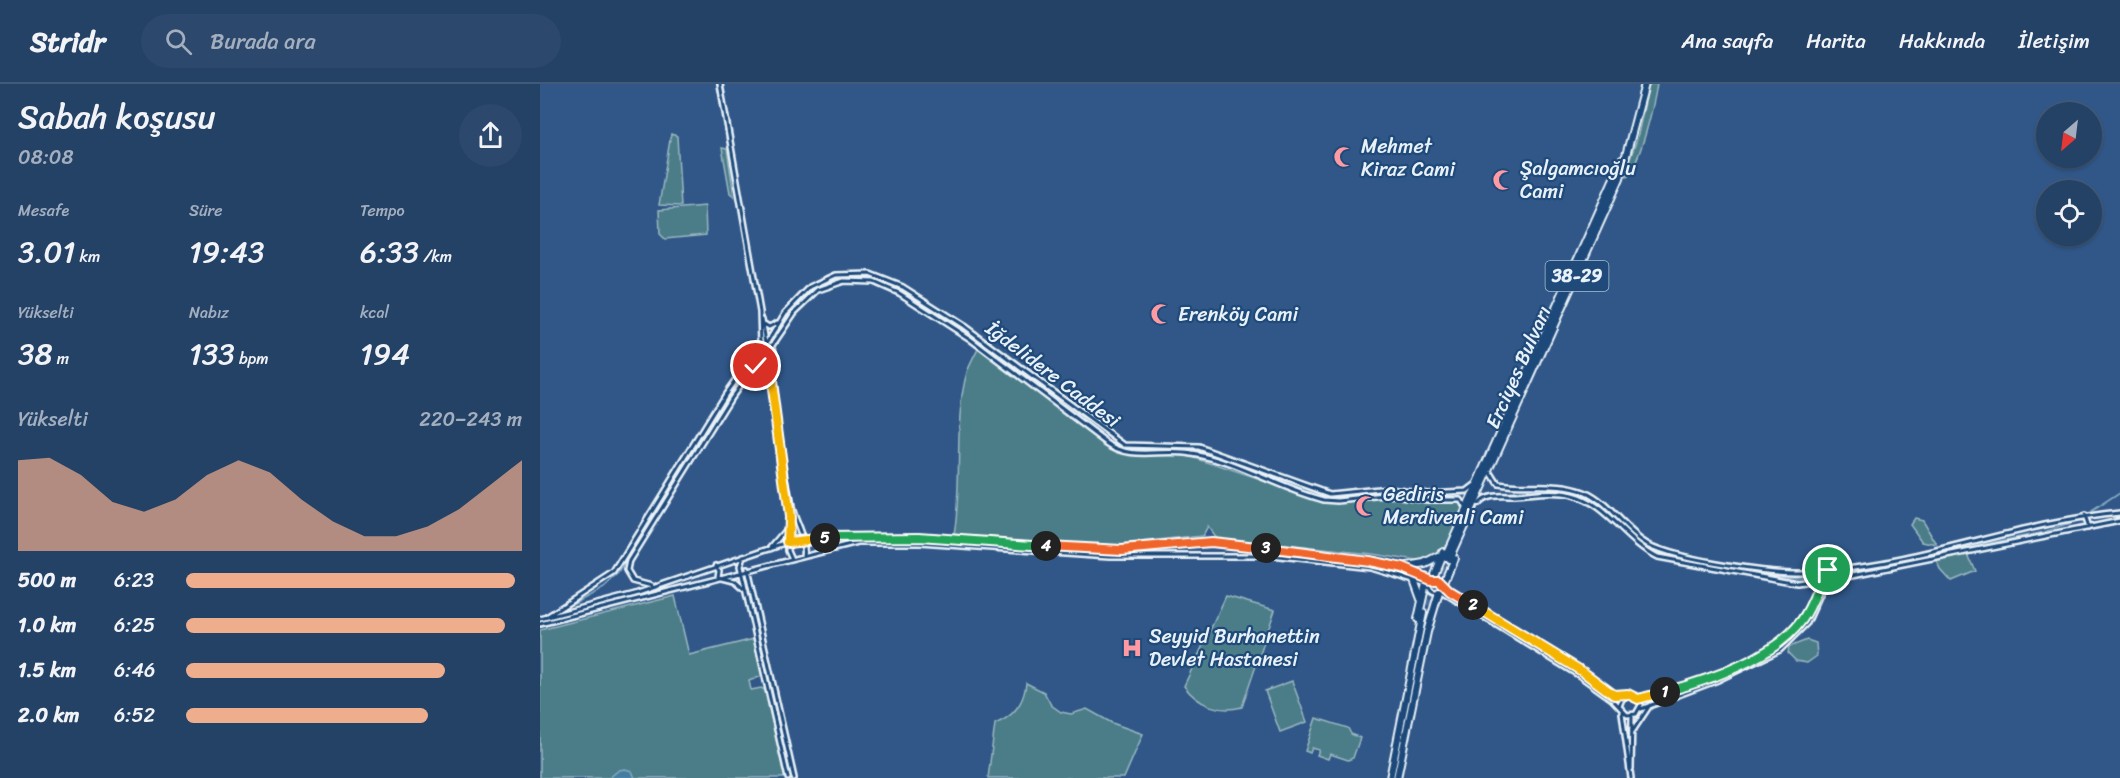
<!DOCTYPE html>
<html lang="tr">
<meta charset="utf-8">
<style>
body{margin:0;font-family:Sriracha,sans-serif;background:#2c486c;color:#f1f3f6;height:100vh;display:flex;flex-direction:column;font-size:22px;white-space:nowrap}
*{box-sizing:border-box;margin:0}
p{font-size:20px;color:#a3afbf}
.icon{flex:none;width:33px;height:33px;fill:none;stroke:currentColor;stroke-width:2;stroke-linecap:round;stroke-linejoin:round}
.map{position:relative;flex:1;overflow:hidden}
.sheet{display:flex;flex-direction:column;background:#244166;width:540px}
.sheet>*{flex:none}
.needle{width:39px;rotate:208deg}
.fabs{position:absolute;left:1496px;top:18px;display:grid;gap:12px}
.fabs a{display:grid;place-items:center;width:66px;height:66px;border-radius:50%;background:#244166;box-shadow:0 2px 4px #0004,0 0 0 2px #415a7a;font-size:30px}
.pin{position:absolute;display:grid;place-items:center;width:51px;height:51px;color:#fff;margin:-26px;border:3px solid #fff;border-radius:50%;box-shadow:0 2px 6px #0007}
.km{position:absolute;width:30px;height:30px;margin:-15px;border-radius:50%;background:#222;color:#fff;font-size:16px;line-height:30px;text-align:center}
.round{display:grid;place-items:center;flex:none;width:63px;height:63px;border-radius:32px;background:#2c486c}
.summary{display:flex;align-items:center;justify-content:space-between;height:102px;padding:0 18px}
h1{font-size:33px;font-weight:600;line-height:45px}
.stats{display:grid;grid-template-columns:repeat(3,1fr);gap:9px;height:102px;padding:6px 18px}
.stats div{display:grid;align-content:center}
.stats b{font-size:30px;font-weight:600}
.stats small{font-size:16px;font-weight:400}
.stats p{font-size:16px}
.chart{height:168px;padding:12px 18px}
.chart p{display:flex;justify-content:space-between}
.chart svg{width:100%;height:108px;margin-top:6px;fill:#eead8d;opacity:.7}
ul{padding:0 18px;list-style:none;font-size:20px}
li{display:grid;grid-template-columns:96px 72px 1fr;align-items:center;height:45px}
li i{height:15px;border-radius:8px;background:#eead8d}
header{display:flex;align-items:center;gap:36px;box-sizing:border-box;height:84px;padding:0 30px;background:#244166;border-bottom:2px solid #415a7a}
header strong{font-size:28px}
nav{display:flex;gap:33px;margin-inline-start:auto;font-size:21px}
.search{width:420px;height:54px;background:#2c486c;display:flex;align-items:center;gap:15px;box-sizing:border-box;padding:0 21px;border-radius:33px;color:#a3afbf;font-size:22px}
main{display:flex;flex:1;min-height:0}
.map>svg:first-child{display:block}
.green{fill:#4b7d89;stroke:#9ab7c0;stroke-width:1.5}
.water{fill:#457da1;stroke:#86abc4;stroke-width:1.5}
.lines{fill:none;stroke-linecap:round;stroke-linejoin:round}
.stream{stroke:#86abc4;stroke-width:1.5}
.highway-tunnel{stroke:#4c6e99;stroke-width:6;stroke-dasharray:6 3;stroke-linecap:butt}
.minor-casing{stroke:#e8f1f8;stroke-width:8}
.highway-casing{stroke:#e8f1f8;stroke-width:10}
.minor{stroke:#1f4a7a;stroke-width:3}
.highway{stroke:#1f4a7a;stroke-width:6}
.split-1-casing{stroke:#fff;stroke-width:12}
.split-2-casing{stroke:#fff;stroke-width:12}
.split-3-casing{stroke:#fff;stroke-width:12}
.split-4-casing{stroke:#fff;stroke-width:12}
.split-5-casing{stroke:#fff;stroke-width:12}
.split-6-casing{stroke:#fff;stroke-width:12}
.split-1{stroke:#22a559;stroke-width:8}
.split-2{stroke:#f5b400;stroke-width:8}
.split-3{stroke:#f0652b;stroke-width:8}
.split-4{stroke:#f0652b;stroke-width:8}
.split-5{stroke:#22a559;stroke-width:8}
.split-6{stroke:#f5b400;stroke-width:8}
.labels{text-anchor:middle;stroke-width:4.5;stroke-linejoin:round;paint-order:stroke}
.shield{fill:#1f4a7a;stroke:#acbfd2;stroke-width:1.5}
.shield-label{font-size:18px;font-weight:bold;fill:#e8f1f8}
.poi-label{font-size:20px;fill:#e8f1f8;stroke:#1f4a7a;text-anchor:start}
.street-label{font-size:20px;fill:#e8f1f8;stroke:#1f4a7a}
</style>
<header>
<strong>Stridr</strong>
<div class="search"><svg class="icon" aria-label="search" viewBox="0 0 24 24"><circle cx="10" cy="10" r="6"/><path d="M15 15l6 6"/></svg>Burada ara</div>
<nav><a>Ana sayfa</a><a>Harita</a><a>Hakkında</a><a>İletişim</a></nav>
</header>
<main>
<section class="sheet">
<div class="summary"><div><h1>Sabah koşusu</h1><p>08:08</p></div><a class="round"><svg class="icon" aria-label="share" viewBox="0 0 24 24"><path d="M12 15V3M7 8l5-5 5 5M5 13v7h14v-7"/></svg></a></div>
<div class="stats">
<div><p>Mesafe</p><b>3.01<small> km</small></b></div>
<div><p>Süre</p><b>19:43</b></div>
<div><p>Tempo</p><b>6:33<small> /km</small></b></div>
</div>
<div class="stats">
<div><p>Yükselti</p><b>38<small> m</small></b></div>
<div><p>Nabız</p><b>133<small> bpm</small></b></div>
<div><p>kcal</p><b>194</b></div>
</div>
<div class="chart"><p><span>Yükselti</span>220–243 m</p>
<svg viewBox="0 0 160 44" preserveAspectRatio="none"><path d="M0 44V7L10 6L20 13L30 24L40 28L50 23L60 13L70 7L80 12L90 23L100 32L110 38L120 38L130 34L140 27L150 17L160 7V44z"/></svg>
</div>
<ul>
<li><b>500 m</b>6:23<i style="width:98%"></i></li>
<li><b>1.0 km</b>6:25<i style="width:95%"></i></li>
<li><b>1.5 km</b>6:46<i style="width:77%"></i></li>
<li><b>2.0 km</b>6:52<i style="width:72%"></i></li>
</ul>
</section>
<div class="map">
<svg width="1580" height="694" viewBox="0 0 1580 694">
<rect width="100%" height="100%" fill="#305788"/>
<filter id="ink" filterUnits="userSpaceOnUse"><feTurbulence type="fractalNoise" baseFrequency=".0167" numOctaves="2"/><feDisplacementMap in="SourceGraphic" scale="12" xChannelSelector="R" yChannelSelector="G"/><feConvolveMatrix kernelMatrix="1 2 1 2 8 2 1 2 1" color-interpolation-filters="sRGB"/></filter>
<g filter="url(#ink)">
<path class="green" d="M1109 0H1117C1114 20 1100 80 1087 92L1085 89 1097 55Z
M131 50 137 52 141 122 119 121Z
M182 64 187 65 194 112 190 109Z
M165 122 166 151 125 155 120 150 119 126Z
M439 263 565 359 591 371 625 369 652 373 783 417 803 418 849 412 885 417H927L900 473 884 478 831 470 675 454 667 443 662 452 577 462 414 451C423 399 413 337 427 288 430 280 435 271 439 263Z
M1374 434 1382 436 1397 461 1383 458 1370 440Z
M1428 470 1435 487 1411 497 1400 485 1396 476Z
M135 512 149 571 214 555 222 592 209 597 211 606 221 604 225 606 245 694H0V546Z
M686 512 735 526 702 623C679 629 658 621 644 602Z
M1267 556 1276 559 1277 572 1267 579 1256 577 1248 569 1249 563Z
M752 597 767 638 740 648 725 607Z
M486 599 504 608 511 621 521 628 531 630 547 625 572 639 603 650 584 694H448L455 640C473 633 484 619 486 599Z
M776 634 808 644 811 650 820 654 813 674 808 676 790 670 788 675 777 671 779 666 772 664 770 669 765 667Z"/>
<path class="water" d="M85 685 92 687 95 694H69L79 686Z"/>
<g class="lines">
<path class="stream" d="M244 236C260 215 277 196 306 193 359 186 473 283 518 317
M234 249 239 243
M523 321 584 364 595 367 648 365
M657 367 691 377
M700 381 788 413H815L850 407 885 413 927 411
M947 410C983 408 1028 397 1059 421 1076 435 1088 453 1107 464
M1551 428 1580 409
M1111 466 1149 476
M1155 477 1226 491 1274 494
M1295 490 1505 448 1536 438
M1278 493 1288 491
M32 521 64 504 79 490 182 321 208 283"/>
<path class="highway-tunnel" d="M883 529 905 473
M889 531 909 475"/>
<g class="minor-casing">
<path id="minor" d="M180 0 220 228 221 260
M222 235 226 258
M224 240 229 243 237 239
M227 259 245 229 270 203 296 191 330 190 363 203 424 242 585 361 659 363 790 410 849 404 887 409 927 407 935 401
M216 268a9 9 0 1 1 18 0a9 9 0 1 1-18 0Z
M232 262 255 228 278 206 304 197 334 198 359 209 430 255 566 358C593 378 622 364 652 370 698 377 739 405 784 416L798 417 855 411 887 416H921L925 423
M232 274C232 323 242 375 251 423 254 437 267 459 264 471
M223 277 232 303 249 433 248 466 252 475
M951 389 958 400C986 405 1017 397 1044 408 1070 419 1083 446 1107 460 1137 476 1244 492 1277 487
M938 420C946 410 960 412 972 412 991 411 1013 407 1032 412 1066 420 1086 458 1117 473L1257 499 1277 496 1285 499 1291 493 1290 487 1279 485 1276 490 1277 496
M1544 432 1548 444
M231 464 248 444
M203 473 200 482 248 694
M176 481 179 486 178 493 195 497 206 507
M207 485 254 694
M1288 486C1387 478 1482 438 1580 429
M889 501a7 7 0 1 1 14 0a7 7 0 1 1-14 0Z
M1289 496 1580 437
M112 502 93 497 87 487 89 477 191 313 211 285 221 276
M903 502 1043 589 1074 611 1084 613
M901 507 1040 592 1072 615 1087 631 1096 630 1101 621 1099 616 1088 611 1082 615 1079 622
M8 532 74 489 185 309 207 278 217 271
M0 535 95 510 248 458 310 453H379L572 466 671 458 828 477 862 484 890 495
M0 540 318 459H379L570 472H730L830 483 887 500
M1099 615C1137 609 1220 579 1247 553 1263 537 1272 519 1280 499
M1101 625 1178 596 1240 566 1267 539 1285 499
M1082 629 1091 694
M1092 648 1110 621
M1091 685 1092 633"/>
</g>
<g class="highway-casing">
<path id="highway" d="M905 473 1082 76
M909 475 1080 94 1105 0
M862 484 885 480 901 472
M873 493 881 515
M892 495 903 468
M903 500 914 474
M878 535 886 499
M850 694 883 529
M857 694 887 548 899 508"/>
</g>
<use href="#minor" class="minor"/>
<use href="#highway" class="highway"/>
</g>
</g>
<g class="lines" filter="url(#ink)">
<g class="split-1-casing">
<path id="split-1" d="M1125 608C1169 596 1235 574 1262 536 1270 525 1275 511 1280 499L1289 496 1291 490 1288 486"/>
</g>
<g class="split-2-casing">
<path id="split-2" d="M933 521 1043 588 1074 611 1088 610 1098 615 1125 608"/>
</g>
<g class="split-3-casing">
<path id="split-3" d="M726 464 828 477 862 484 891 496H899L910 507 933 521"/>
</g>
<g class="split-4-casing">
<path id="split-4" d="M506 462 582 466 671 458 726 464"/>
</g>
<g class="split-5-casing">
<path id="split-5" d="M285 454 379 453 506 462"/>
</g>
<g class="split-6-casing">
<path id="split-6" d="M216 282 228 285 230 291 249 433 248 458 285 454"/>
</g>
<use href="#split-1" class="split-1"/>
<use href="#split-2" class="split-2"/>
<use href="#split-3" class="split-3"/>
<use href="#split-4" class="split-4"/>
<use href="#split-5" class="split-5"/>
<use href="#split-6" class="split-6"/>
</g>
<defs>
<g id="mosque-bare" transform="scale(1.62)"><path d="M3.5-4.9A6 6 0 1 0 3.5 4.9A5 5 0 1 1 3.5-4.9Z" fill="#ff9aa2" stroke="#1f4a7a" stroke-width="2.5" paint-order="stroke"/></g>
<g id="hospital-bare" transform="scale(1.62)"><path d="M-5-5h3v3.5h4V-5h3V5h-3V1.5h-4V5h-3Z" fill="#ff9aa2" stroke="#1f4a7a" stroke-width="2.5" paint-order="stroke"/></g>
</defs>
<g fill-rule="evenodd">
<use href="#mosque-bare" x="804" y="73"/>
<use href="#mosque-bare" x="963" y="96"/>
<use href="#mosque-bare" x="621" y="230"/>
<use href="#mosque-bare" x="826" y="422"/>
<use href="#hospital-bare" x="592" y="564"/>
</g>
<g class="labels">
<rect class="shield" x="1005.5" y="177" width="63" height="30" rx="4.5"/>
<g class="shield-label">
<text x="1037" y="198">38-29</text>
</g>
<g class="poi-label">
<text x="821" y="69">Mehmet<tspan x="821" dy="23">Kiraz Cami</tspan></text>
<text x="980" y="91">Şalgamcıoğlu<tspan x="980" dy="23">Cami</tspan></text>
<text x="638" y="237">Erenköy Cami</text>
<text x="843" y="417">Gediris<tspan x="843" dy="23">Merdivenli Cami</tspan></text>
<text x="609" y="559">Seyyid Burhanettin<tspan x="609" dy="23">Devlet Hastanesi</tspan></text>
</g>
<g class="street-label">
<text transform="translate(978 283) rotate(-66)" y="7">Erciyes Bulvarı</text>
<text transform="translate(513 290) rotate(37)" y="7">İğdelidere Caddesi</text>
</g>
</g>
</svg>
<div class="fabs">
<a><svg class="needle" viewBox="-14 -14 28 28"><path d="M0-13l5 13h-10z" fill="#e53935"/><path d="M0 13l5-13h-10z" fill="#a3afbf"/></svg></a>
<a><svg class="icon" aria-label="locate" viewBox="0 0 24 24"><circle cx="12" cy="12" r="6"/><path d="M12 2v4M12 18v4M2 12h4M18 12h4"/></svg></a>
</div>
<div class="pin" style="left:1288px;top:486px;background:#1e9e55"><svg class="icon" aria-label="arrive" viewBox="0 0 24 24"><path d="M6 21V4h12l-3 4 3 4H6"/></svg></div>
<div class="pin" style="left:216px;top:282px;background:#d93025"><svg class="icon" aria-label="check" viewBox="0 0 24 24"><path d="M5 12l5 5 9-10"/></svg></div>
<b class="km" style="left:1125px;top:608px">1</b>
<b class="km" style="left:933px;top:521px">2</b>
<b class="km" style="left:726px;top:464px">3</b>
<b class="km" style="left:506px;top:462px">4</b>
<b class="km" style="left:285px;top:454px">5</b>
</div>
</main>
